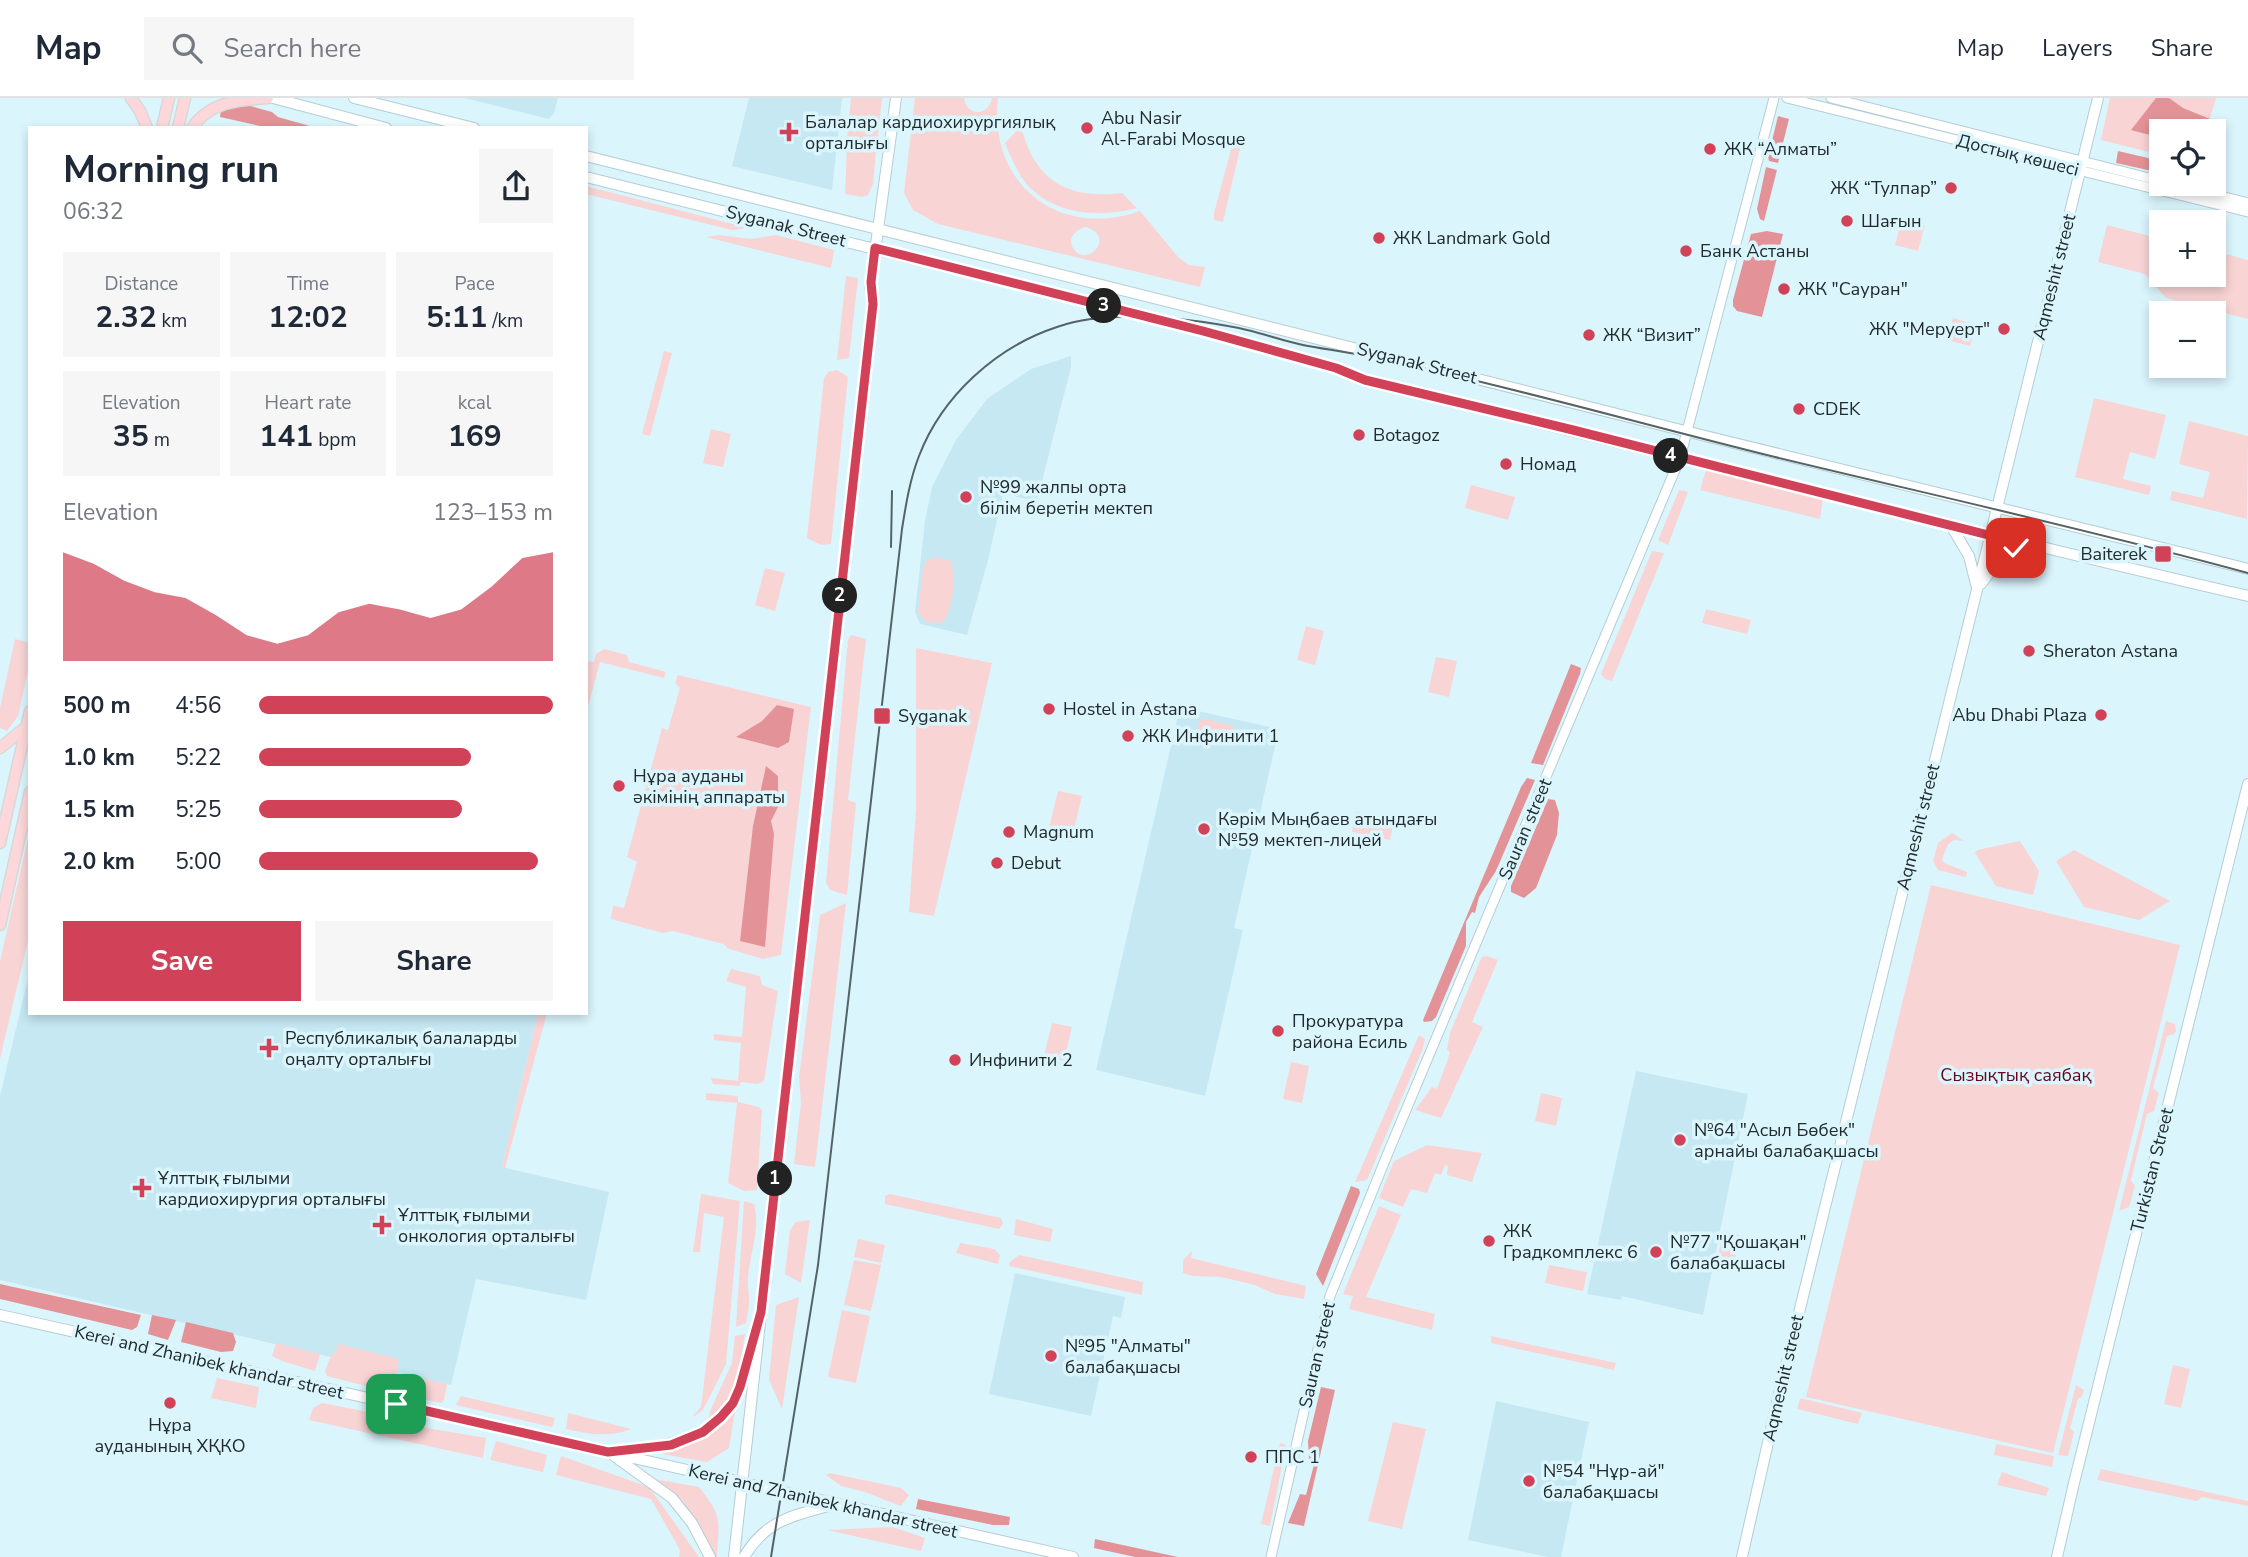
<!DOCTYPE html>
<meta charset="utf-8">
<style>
body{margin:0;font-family:"Nunito Sans",sans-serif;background:#f6f6f7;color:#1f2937;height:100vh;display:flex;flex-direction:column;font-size:26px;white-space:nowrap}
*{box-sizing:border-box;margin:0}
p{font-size:23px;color:#747a83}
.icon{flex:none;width:38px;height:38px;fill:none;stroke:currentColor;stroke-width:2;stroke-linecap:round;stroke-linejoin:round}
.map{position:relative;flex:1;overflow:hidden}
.panel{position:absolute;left:28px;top:28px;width:560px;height:889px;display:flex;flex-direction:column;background:#fff;border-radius:0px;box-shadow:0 4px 10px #0003}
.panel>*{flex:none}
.fabs{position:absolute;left:2149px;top:21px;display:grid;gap:14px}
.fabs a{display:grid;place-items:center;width:77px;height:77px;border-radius:0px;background:#fff;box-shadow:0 4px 10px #0003;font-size:35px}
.pin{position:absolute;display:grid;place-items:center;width:60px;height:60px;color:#fff;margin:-30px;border-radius:14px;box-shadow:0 4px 10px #0006}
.km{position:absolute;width:35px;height:35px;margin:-18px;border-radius:50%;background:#222;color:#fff;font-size:19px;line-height:35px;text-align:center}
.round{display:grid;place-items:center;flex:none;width:74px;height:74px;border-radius:0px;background:#f6f6f7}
.summary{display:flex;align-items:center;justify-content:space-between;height:119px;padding:0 35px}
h1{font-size:38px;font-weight:700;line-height:52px}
.metrics{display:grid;grid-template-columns:repeat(3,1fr);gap:10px;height:119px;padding:7px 35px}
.metrics div{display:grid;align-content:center;border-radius:0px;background:#f6f6f7;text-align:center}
.metrics b{font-size:30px;font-weight:700}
.metrics small{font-size:19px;font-weight:400}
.metrics p{font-size:19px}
.chart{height:196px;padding:14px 35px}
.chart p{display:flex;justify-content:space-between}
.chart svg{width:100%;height:126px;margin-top:7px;fill:#d14157;opacity:.7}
.action{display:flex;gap:14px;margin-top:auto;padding:14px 35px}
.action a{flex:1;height:80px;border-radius:0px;background:#d14157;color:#fff;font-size:28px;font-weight:700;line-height:80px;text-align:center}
.action a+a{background:#f6f6f7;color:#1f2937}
ul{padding:0 35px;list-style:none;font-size:23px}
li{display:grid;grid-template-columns:112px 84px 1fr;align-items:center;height:52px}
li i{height:18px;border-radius:9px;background:#d14157}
header{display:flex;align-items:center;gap:42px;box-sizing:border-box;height:98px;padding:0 35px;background:#fff;border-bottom:2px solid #e0e1e3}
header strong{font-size:33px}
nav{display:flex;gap:38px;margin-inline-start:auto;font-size:24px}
.search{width:490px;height:63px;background:#f6f6f7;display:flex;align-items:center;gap:18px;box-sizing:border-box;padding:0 24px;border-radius:0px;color:#747a83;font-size:26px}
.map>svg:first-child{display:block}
.built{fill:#c6e8f3}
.green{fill:#f8d4d5;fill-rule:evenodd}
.forest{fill:#e39397}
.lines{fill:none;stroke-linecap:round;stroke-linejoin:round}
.tertiary-casing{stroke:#b4cdd5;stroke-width:11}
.secondary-casing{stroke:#b4cdd5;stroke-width:12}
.primary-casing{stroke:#d7d9d9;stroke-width:13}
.tertiary{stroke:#fff;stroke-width:9}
.secondary{stroke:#fff;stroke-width:10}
.primary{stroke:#fdd7d9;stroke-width:10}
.tram{stroke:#546367;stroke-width:2}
.route-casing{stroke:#fff;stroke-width:14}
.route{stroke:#d14157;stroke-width:9}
.poi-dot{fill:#d14157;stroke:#dbf5fd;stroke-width:2.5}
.labels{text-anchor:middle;stroke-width:7;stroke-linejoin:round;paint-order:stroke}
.poi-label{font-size:18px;fill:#212b2e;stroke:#dbf5fd;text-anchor:start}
.street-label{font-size:18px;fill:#212b2e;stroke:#dbf5fd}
.park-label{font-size:18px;fill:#68051e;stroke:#dbf5fd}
</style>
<header>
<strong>Map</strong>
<div class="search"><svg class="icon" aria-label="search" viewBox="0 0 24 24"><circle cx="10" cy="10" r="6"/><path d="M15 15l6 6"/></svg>Search here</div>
<nav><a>Map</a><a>Layers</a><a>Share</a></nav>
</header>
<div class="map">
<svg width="2248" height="1459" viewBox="0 0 2248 1459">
<rect width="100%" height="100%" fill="#dbf5fd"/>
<path class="built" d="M465 0H558L554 15 549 21Z
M749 0H842L832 92 732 68Z
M1071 258V269L1037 403 1003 396 988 462 967 537 920 526 915 514 925 423 932 389 956 342 987 301 1031 271Z
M1180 609 1279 631 1234 830 1243 832 1205 998 1096 972Z
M30 872V915H538L502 1069 609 1094 586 1202 476 1181 451 1287 0 1182V998Z
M1636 973 1748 996 1703 1217 1622 1198 1621 1202 1587 1196Z
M1015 1175 1125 1199 1121 1220 1113 1218 1091 1318 989 1296Z
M1496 1303 1589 1324 1561 1459H1548L1468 1442Z"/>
<path class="green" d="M851 0H882L877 47 847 42Z
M915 0H964C967 19 988 19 992 0H998C988 86 1059 142 1140 113L1178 159 1189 167 1205 169 1200 189 938 126 913 112 904 95ZM1085 129C1118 137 1086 172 1073 150 1067 140 1076 132 1085 129Z
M2110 0H2216L2206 33H2161V57L2101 42Z
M1021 28C1034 82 1067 102 1122 95L1137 110C1098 121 1047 116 1022 80 1015 69 1010 57 1005 45Z
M1235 37 1242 42 1223 124 1214 122V115Z
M847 48 876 54 873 86 868 97 862 99 845 96Z
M586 88 748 130 732 132 586 96Z
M1902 121 1925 127 1918 153 1895 147Z
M2107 127 2161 141V177H2214V153L2248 162V221L2166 200 2145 176 2098 164Z
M719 137 751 141 776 137 834 152 831 170 706 139Z
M846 178 858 180 849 260 837 262Z
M1953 220 1976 227 1970 248 1947 242Z
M664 253 672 255 650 338 642 336Z
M837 272 848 279 831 446 821 447 807 440 824 280 828 274Z
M2094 300 2166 317 2155 361 2130 354 2123 381 2151 388 2149 397 2075 379Z
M2189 323 2248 338 2247 421 2170 402 2172 393 2203 400 2210 374 2179 366Z
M711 331 731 336 723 369 703 365Z
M1706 372 1823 401 1820 421 1700 392Z
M1471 387 1515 399 1508 422 1465 410Z
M1679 392 1688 394 1668 447 1658 442Z
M1652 453 1664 455 1612 583 1605 581 1601 576Z
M934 459 950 462C957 474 953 514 943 524L934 525 925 523 918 514 923 470 926 464Z
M765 470 785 475 775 513 755 507Z
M1706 511 1751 522 1747 536 1702 525Z
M1306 528 1324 533 1315 567 1297 562Z
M851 537 866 541 848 702 856 705 847 797 830 792 826 784 848 542Z
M15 541 30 545V563L18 618 7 633 0 630V610Z
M916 550 992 565 934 818 909 814 916 712Z
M604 551 627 557 629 564 666 574 664 580 600 564 586 616 587 563 594 564 596 556Z
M1436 559 1457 563 1449 599 1428 594Z
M678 577 811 609 781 857 763 861 729 851 723 846 673 833 663 835 611 821 613 808 624 810 637 764 627 759 662 630 668 632 680 590 675 585Z
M1201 620 1234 628 1229 646 1196 637Z
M1058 693 1082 698 1071 744 1047 738Z
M1356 714 1394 722 1390 742 1352 734Z
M30 731V834L0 961V863Z
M1952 735 1964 743 1954 742 1948 746 1942 761 1944 765 1967 774 1966 779 1938 772 1933 763 1938 745Z
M2020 743 2039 773 2033 797 1996 788 1975 755 1977 752Z
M2074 752 2170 803 2139 822 2084 809 2056 763Z
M1931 787 2180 847 2053 1355 1806 1299Z
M846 805 815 1069 794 1066 801 1004 799 979 820 817Z
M1487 858 1498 862 1472 924 1483 929 1441 1020 1415 1012 1432 989 1437 991 1450 955 1447 951 1450 935 1480 863 1482 859Z
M731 871 760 878 762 887 778 893 764 983 758 986 741 984 740 988 713 986 711 980 738 983 741 945 714 942V936L742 939 746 889 726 883Z
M538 915H547L505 1070 502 1069Z
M2166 923 2175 926 2176 933 2174 936 2167 938 2153 990 2159 995 2154 1013 2147 1016 2131 1082 2135 1088 2129 1109 2119 1113Z
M1052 925 1072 929 1064 963 1044 958Z
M1419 937 1425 941 1423 950 1367 1082 1355 1084Z
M1291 964 1309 968 1302 1005 1283 1001Z
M706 995 738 998V1004L759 1009 762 1012 757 1092 744 1093 728 1085 737 1005 706 1002Z
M1541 995 1562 1000 1556 1028 1535 1023Z
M1427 1047 1482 1055 1472 1084 1447 1077 1448 1068 1445 1067 1441 1077 1435 1075 1427 1095 1411 1091 1403 1109 1379 1100 1394 1063Z
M701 1096 740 1103 726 1266 703 1312 693 1319V1318L701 1309 724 1119 704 1115 700 1154H693Z
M890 1096 1001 1120 1003 1126 999 1131 885 1106V1098Z
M744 1103 754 1106C761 1132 749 1156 748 1182 747 1189 750 1196 749 1204 749 1211 747 1218 746 1225L736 1229Z
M1379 1108 1401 1117 1366 1199 1435 1216 1432 1232 1349 1211 1353 1198 1343 1196Z
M1016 1121 1053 1131 1050 1144 1014 1137Z
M810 1122 801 1185 785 1176 790 1132 796 1124Z
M1724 1133 1740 1137 1732 1174 1715 1169Z
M858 1141 885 1147 881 1165 854 1159Z
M960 1145 994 1151 1000 1157 998 1166 956 1155Z
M1192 1153 1191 1160 1306 1188 1304 1201 1275 1196 1255 1187 1221 1179 1193 1178 1183 1175V1162Z
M1019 1157 1143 1184 1142 1197 1009 1168 1010 1164Z
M854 1162 881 1167 871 1213 844 1207Z
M1549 1167 1587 1174 1583 1193 1545 1185Z
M799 1199 782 1311 769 1282 776 1207Z
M842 1212 870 1218 856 1285 828 1279Z
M745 1236 740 1269 733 1297 708 1323 710 1313 732 1265 735 1238Z
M1491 1238 1616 1265 1614 1272 1491 1245Z
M276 1245 320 1256 315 1273 282 1263 272 1258Z
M338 1246 399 1261 395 1288 390 1294 327 1278 325 1273 332 1255H336Z
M2173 1267 2190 1271 2181 1310 2164 1306Z
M408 1277 447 1286 444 1302 441 1305 406 1297 405 1292Z
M217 1280 259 1289 256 1310 211 1300Z
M2076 1287 2084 1292 2082 1298 2078 1301 2070 1330 2074 1334 2068 1358 2058 1357Z
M461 1298 555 1320 552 1329 456 1307Z
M1800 1301H1804L1862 1315 1858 1326 1797 1311Z
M322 1305 389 1318 392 1322 433 1331 486 1340 483 1360 309 1322 313 1310Z
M736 1307 729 1350 707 1364 662 1356C696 1346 715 1336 736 1307Z
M568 1315 631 1331C609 1340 588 1336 566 1331Z
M1393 1324 1426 1331 1402 1431 1368 1423Z
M496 1343 547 1357 543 1374 490 1362Z
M1280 1345 1286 1347 1270 1428 1261 1426Z
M1996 1346 2054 1358 2052 1369 1994 1357Z
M561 1358 649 1389 699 1459H679L680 1452 651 1401 556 1377Z
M2101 1371 2248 1403V1408L2202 1399 2197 1403 2097 1382Z
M2002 1374 2049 1390 2046 1398 1997 1387Z
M830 1375 901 1390 909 1397 901 1408 865 1394 841 1388 826 1377Z
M654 1381 699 1389C723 1419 719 1422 717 1459H715L683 1403Z
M893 1429 925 1440 921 1453 827 1432Z"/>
<path class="forest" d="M2156 0H2169L2183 10 2210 21 2206 33H2161V40L2131 32Z
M247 7 272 14 278 19 317 30H269L220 19 221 12Z
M1778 18 1789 21 1778 65 1769 63 1768 59Z
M2118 53 2161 63V75L2116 65Z
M1766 69 1777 72 1764 123 1760 121 1757 111Z
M1767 133 1783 136 1762 219 1737 213 1733 208V202L1751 136Z
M1571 566 1581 570 1580 576 1543 667 1531 665Z
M777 607 794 611 789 644 778 650 736 639 762 623Z
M766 668 778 678V709L771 723 774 736 765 849 740 843 753 728Z
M1527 680 1535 682 1496 773 1479 799 1475 815 1472 814 1466 824V848L1436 919 1432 923 1424 924 1423 922 1521 689Z
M1548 701 1555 702 1559 715 1557 737 1536 790 1524 800 1511 794V788Z
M1351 1088 1359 1091 1360 1095 1323 1188 1316 1176Z
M0 1186 141 1217 137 1229 132 1232 0 1201Z
M152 1217 176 1222 168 1242 148 1236Z
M186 1224 233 1235 236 1244 233 1253 221 1254 181 1244Z
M1321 1289 1335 1292 1304 1428 1288 1425 1300 1396 1306 1397 1315 1363 1309 1361 1308 1343Z
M918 1401 1010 1419 1009 1427H993L916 1411Z
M1095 1441 1178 1459H1135L1094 1450Z"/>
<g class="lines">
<g class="tertiary-casing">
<path id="tertiary" d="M1787 0 2248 114
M1831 0 2161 83
M2172 86 2248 105
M1271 1459 1330 1198 1390 1050 1680 360 1774 0"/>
</g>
<g class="secondary-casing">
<path id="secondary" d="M273 0 386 30
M354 0 474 30
M586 58 1689 334 2248 471
M586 79 1203 233 1336 270 1365 283C1660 353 1953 430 2248 498
M870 190 896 0
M1950 426 1969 458 1976 486
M1981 486 2002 458 2024 446
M0 1217 1073 1459
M615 1353C660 1348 705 1347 732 1305 744 1287 748 1263 753 1243
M614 1358 672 1400 692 1425 710 1459
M734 1459 873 206 871 184
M744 1459C766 1422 792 1418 832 1407
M1742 1459 1779 1296 2098 0
M2057 1459 2074 1385 2248 686"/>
</g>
<g class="primary-casing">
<path id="primary" d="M131 0 140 13 147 30
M162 30 169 0
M178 30 185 0
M192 30C210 3 240 2 268 0
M0 650 26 629
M0 745 30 613
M0 827 30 694"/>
</g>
<use href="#tertiary" class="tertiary"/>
<use href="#secondary" class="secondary"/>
<use href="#primary" class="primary"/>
<path class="tram" d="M891 449 892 393
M771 1459 818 1167 902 431C906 406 910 381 919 358 942 298 996 249 1057 229 1107 212 1176 219 1228 228 1255 232 1281 243 1308 248 1330 252 1352 255 1374 259 1509 288 1641 326 1775 359 1932 397 2091 432 2248 475"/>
</g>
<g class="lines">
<g class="route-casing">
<path id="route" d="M396 1306 608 1354 671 1347 703 1334 721 1319 733 1305 740 1289 761 1214 873 206 871 184 875 150 1203 233 1336 270 1365 282 1573 332 2024 446 2016 450"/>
</g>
<use href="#route" class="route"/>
</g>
<g class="poi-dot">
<circle cx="1087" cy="30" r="7"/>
<path d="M785.5 23.5h7v7h7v7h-7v7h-7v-7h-7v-7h7z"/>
<circle cx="1710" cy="51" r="7"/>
<circle cx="1951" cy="90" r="7"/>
<circle cx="1847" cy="123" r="7"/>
<circle cx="1379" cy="140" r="7"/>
<circle cx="1686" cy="153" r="7"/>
<circle cx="1784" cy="191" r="7"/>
<circle cx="2004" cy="231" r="7"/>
<circle cx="1589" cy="237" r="7"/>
<circle cx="1799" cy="311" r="7"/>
<circle cx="1359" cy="337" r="7"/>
<circle cx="1506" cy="366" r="7"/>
<circle cx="966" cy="399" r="7"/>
<rect x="2154" y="447" width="18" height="18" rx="3.5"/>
<circle cx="2029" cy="553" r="7"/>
<circle cx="1049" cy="611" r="7"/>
<circle cx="2101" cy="617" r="7"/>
<rect x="873" y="609" width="18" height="18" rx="3.5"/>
<circle cx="1128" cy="638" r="7"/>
<circle cx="619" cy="688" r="7"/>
<circle cx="1204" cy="731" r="7"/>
<circle cx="1009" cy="734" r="7"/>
<circle cx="997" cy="765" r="7"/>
<circle cx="1278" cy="933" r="7"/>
<path d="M265.5 939.5h7v7h7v7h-7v7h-7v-7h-7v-7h7z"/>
<circle cx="955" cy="962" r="7"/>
<circle cx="1680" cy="1042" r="7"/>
<path d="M138.5 1079.5h7v7h7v7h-7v7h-7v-7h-7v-7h7z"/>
<path d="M378.5 1116.5h7v7h7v7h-7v7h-7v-7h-7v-7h7z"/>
<circle cx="1489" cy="1143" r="7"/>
<circle cx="1656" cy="1154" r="7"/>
<circle cx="1051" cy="1258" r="7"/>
<circle cx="170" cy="1305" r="7"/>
<circle cx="1251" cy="1359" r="7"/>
<circle cx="1529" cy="1383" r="7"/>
</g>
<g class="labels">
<g class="poi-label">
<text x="1101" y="26">Abu Nasir<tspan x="1101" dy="21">Al-Farabi Mosque</tspan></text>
<text x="805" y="30">Балалар кардиохирургиялық<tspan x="805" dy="21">орталығы</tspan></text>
<text x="1724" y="57">ЖК “Алматы”</text>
<text x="1937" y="96" text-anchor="end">ЖК “Тулпар”</text>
<text x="1861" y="129">Шағын</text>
<text x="1393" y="146">ЖК Landmark Gold</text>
<text x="1700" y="159">Банк Астаны</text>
<text x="1798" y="197">ЖК "Сауран"</text>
<text x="1990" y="237" text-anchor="end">ЖК "Меруерт"</text>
<text x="1603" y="243">ЖК “Визит”</text>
<text x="1813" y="317">CDEK</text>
<text x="1373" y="343">Botagoz</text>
<text x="1520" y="372">Номад</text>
<text x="980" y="395">№99 жалпы орта<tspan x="980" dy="21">білім беретін мектеп</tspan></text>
<text x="2147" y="462" text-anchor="end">Baiterek</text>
<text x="2043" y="559">Sheraton Astana</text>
<text x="1063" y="617">Hostel in Astana</text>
<text x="2087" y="623" text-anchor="end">Abu Dhabi Plaza</text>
<text x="898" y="624">Syganak</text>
<text x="1142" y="644">ЖК Инфинити 1</text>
<text x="633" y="684">Нұра ауданы<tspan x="633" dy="21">әкімінің аппараты</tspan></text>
<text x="1218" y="727">Кәрім Мыңбаев атындағы<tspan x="1218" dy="21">№59 мектеп-лицей</tspan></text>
<text x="1023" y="740">Magnum</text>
<text x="1011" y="771">Debut</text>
<text x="1292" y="929">Прокуратура<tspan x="1292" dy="21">района Есиль</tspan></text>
<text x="285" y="946">Республикалық балаларды<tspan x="285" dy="21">оңалту орталығы</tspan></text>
<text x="969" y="968">Инфинити 2</text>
<text x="1694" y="1038">№64 "Асыл Бөбек"<tspan x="1694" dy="21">арнайы балабақшасы</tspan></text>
<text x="158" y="1086">Ұлттық ғылыми<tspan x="158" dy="21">кардиохирургия орталығы</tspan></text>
<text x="398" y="1123">Ұлттық ғылыми<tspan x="398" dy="21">онкология орталығы</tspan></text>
<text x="1503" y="1139">ЖК<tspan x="1503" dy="21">Градкомплекс 6</tspan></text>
<text x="1670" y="1150">№77 "Қошақан"<tspan x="1670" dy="21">балабақшасы</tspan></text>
<text x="1065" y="1254">№95 "Алматы"<tspan x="1065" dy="21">балабақшасы</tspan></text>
<text x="170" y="1333" text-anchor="middle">Нұра<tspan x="170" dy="21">ауданының ХҚКО</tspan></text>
<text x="1265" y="1365">ППС 1</text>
<text x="1543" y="1379">№54 "Нұр-ай"<tspan x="1543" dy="21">балабақшасы</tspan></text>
</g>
<g class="street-label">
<text transform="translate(2018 57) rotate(14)" y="6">Достық көшесі</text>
<text transform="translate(786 128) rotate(14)" y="6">Syganak Street</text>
<text transform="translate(2054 179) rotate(-76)" y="6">Aqmeshit street</text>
<text transform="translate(1417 265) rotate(14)" y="6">Syganak Street</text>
<text transform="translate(1918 729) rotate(-76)" y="6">Aqmeshit street</text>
<text transform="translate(1525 731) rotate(-67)" y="6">Sauran street</text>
<text transform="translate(2152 1072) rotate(-76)" y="6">Turkistan Street</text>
<text transform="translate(1317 1257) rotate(-77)" y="6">Sauran street</text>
<text transform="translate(209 1264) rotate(13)" y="6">Kerei and Zhanibek khandar street</text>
<text transform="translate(1783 1280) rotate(-77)" y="6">Aqmeshit street</text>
<text transform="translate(823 1403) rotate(13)" y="6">Kerei and Zhanibek khandar street</text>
</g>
<g class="park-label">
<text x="2016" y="983">Сызықтық саябақ</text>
</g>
</g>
</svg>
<div class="fabs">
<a><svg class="icon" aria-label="locate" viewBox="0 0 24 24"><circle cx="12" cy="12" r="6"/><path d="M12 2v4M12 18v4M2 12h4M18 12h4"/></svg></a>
<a>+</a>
<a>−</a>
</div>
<div class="pin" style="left:396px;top:1306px;background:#1e9e55"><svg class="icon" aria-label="arrive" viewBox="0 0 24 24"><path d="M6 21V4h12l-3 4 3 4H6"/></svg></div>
<div class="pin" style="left:2016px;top:450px;background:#d93025"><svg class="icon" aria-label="check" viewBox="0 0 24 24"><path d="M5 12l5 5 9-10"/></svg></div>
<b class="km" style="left:775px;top:1081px">1</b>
<b class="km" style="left:840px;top:498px">2</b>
<b class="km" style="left:1104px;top:208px">3</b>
<b class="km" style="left:1671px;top:358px">4</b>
<section class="panel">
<div class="summary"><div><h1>Morning run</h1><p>06:32</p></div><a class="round"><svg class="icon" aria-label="share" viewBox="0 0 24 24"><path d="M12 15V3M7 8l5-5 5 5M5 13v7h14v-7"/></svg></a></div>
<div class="metrics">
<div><p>Distance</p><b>2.32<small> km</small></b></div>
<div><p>Time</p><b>12:02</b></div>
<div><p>Pace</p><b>5:11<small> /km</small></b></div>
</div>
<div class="metrics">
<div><p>Elevation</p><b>35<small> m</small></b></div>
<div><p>Heart rate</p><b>141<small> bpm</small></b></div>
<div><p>kcal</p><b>169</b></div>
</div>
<div class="chart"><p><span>Elevation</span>123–153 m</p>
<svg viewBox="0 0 160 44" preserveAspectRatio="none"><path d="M0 44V6L10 10L20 16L30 20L40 22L50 28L60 35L70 38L80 35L90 27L100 24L110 26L120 29L130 26L140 18L150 8L160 6V44z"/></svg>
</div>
<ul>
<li><b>500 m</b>4:56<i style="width:100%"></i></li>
<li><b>1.0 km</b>5:22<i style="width:72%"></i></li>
<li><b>1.5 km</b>5:25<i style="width:69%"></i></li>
<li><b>2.0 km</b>5:00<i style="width:95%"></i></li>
</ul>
<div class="action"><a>Save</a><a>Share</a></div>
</section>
</div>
